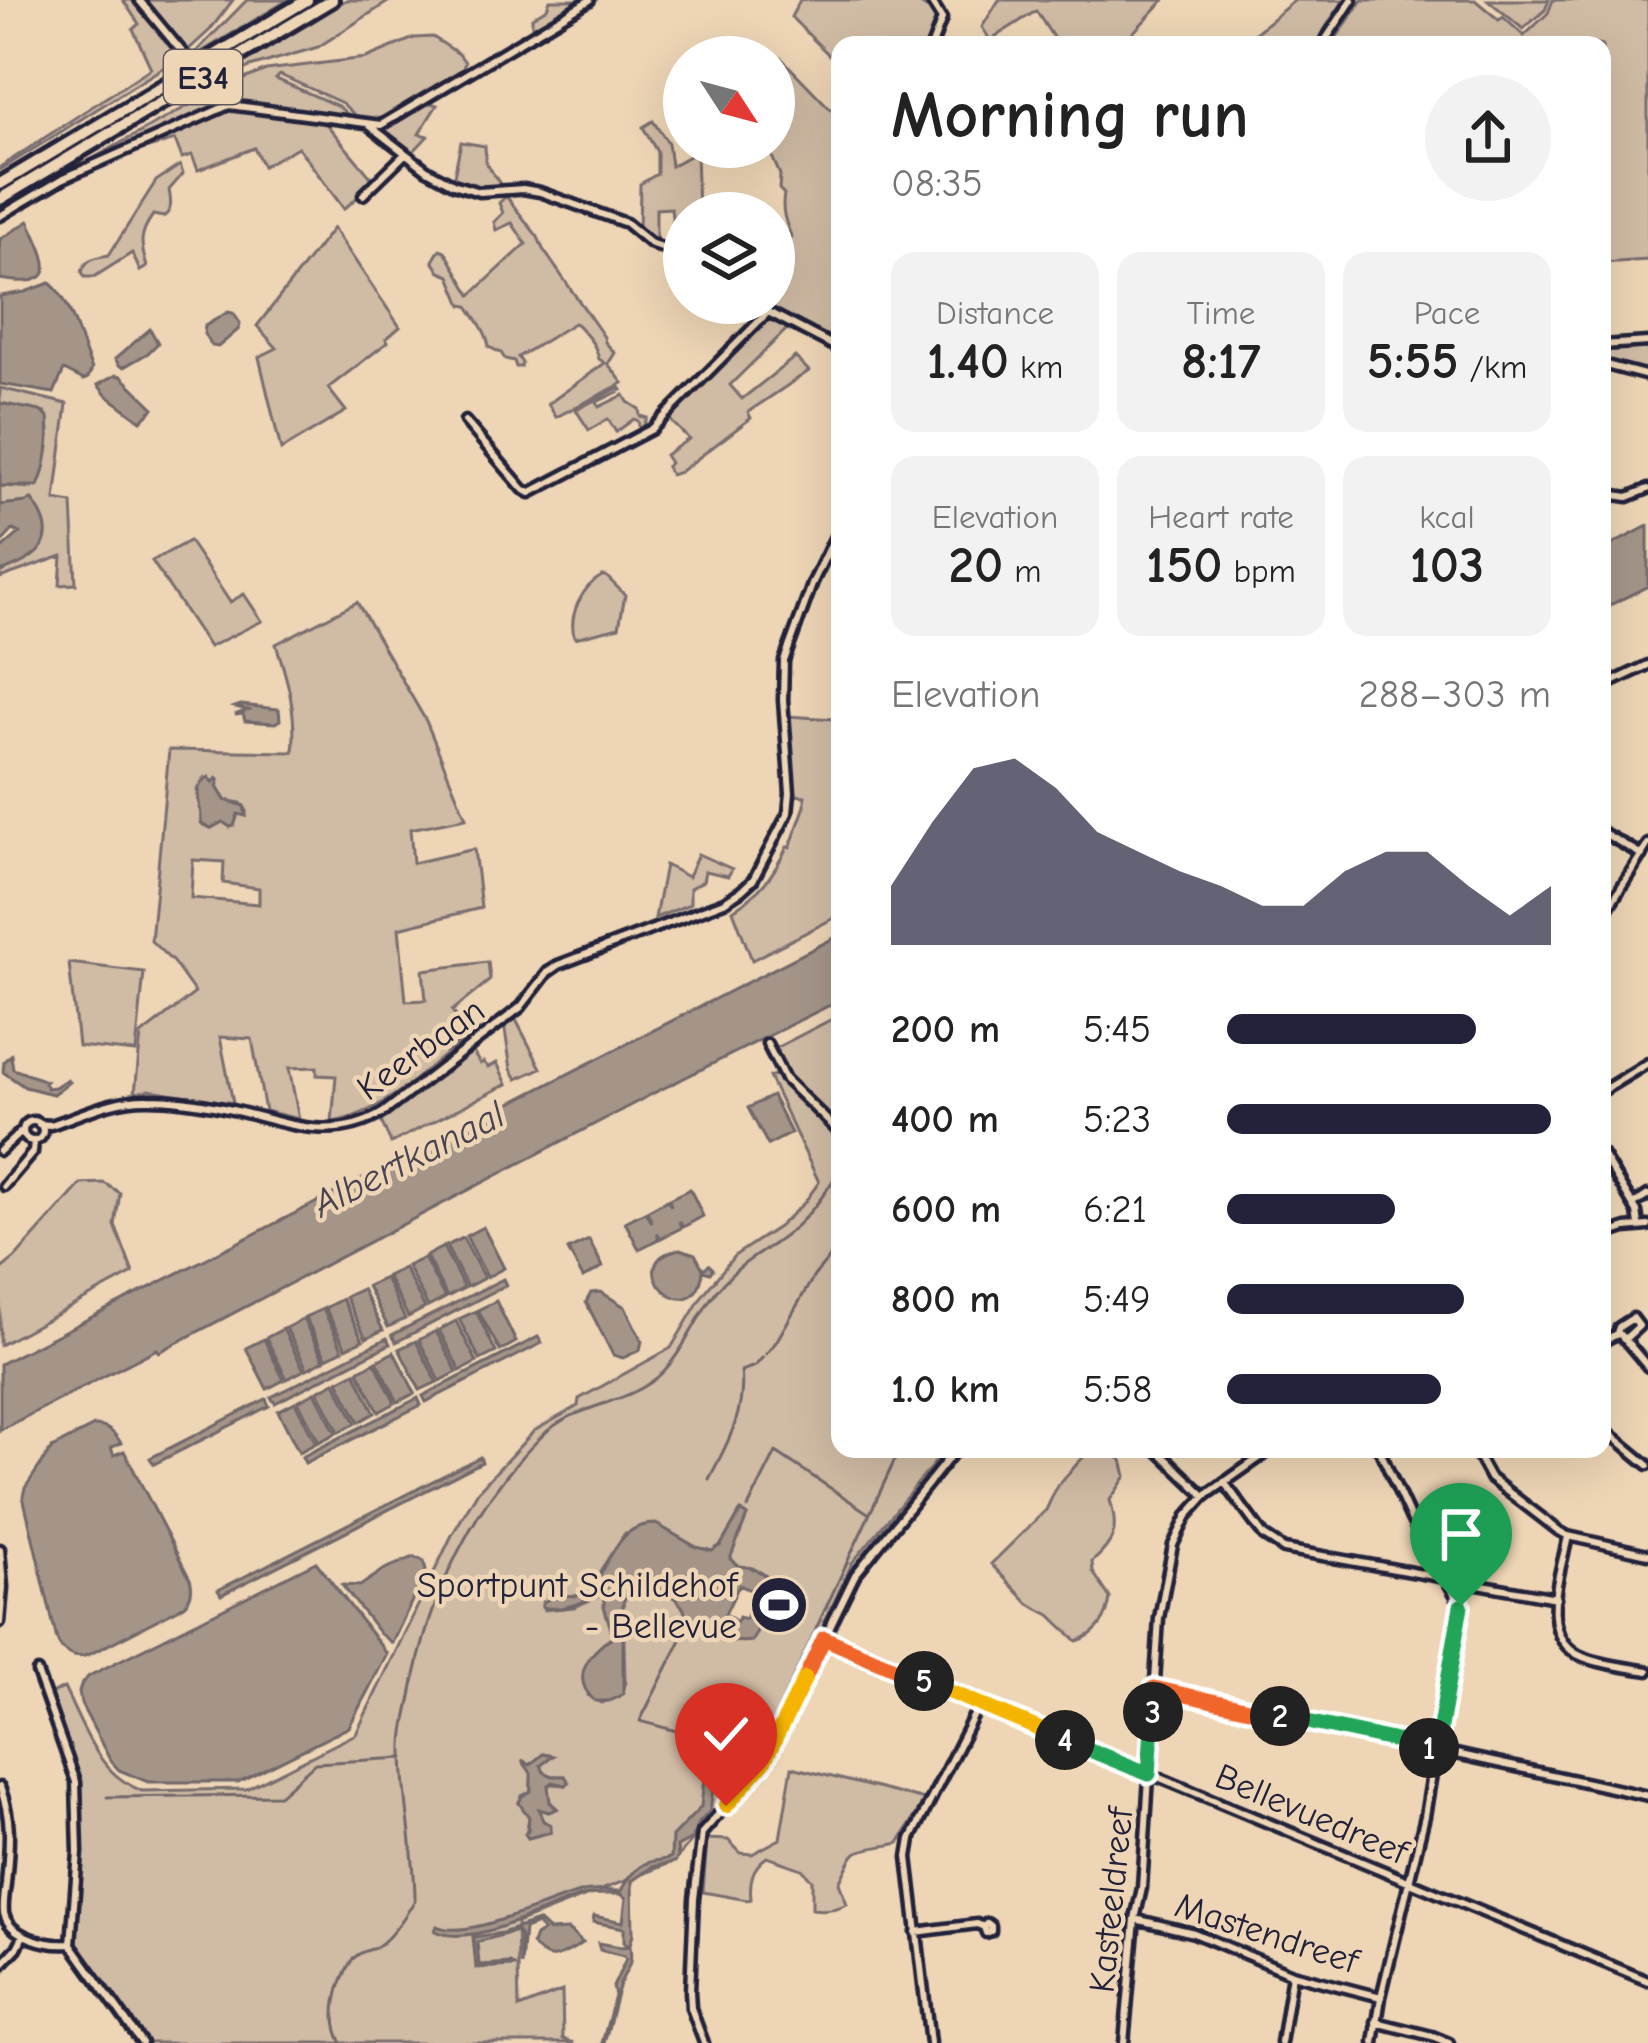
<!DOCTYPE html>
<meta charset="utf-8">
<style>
body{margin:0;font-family:"Comic Neue",sans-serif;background:#f2f2f2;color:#222;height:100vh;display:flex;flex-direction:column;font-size:45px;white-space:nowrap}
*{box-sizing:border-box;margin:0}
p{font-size:39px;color:#767676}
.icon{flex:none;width:66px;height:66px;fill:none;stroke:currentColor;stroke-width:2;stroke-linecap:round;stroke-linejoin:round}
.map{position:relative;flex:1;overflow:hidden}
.side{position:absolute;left:831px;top:36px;width:780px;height:1422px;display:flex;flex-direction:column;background:#fff;border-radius:24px;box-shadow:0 12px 48px #0002}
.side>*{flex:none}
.needle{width:78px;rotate:126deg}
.controls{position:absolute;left:663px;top:36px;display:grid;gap:24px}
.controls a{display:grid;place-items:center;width:132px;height:132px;border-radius:50%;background:#fff;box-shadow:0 12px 48px #0002;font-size:60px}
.pin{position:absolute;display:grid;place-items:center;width:102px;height:102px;color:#fff;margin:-123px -51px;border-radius:50% 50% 50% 0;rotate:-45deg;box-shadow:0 0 12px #0007}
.pin .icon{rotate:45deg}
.km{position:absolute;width:60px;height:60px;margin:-30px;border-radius:50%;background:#222;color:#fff;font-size:33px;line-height:60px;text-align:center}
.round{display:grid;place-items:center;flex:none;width:126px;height:126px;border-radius:63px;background:#f2f2f2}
.summary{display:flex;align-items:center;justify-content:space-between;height:204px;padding:0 60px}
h1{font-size:66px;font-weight:800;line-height:90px}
.figures{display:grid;grid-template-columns:repeat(3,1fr);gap:18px;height:204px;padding:12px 60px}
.figures div{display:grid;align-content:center;border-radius:24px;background:#f2f2f2;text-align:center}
.figures b{font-size:51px;font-weight:800}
.figures small{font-size:33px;font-weight:400}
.figures p{font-size:33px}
.chart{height:336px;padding:24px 60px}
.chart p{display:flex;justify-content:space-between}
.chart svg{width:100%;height:216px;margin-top:12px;fill:#22223b;opacity:.7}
ul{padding:0 60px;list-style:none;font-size:39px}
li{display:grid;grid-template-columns:192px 144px 1fr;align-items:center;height:90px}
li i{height:30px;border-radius:15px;background:#22223b}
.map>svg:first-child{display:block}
.green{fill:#d0bba4;stroke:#796e70;stroke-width:3;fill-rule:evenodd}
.water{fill:#a59589;stroke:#71676a;stroke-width:3;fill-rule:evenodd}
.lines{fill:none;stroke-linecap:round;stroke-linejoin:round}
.stream{stroke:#71676a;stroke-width:3}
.minor-casing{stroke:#22223b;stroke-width:15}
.highway-casing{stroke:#22223b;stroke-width:20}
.minor{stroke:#edd5b5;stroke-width:6}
.highway{stroke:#edd5b5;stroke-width:10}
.minor-bridge-casing{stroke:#22223b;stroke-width:15;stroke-linecap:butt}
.minor-bridge{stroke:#edd5b5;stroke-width:6}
.split-1-casing{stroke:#fff;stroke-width:24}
.split-2-casing{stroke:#fff;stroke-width:24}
.split-3-casing{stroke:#fff;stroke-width:24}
.split-4-casing{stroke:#fff;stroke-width:24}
.split-5-casing{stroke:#fff;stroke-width:24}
.split-6-casing{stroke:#fff;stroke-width:24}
.split-7-casing{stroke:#fff;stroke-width:24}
.split-1{stroke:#22a559;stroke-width:15}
.split-2{stroke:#22a559;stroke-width:15}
.split-3{stroke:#f0652b;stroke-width:15}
.split-4{stroke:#22a559;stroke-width:15}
.split-5{stroke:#f5b400;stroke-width:15}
.split-6{stroke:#f0652b;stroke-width:15}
.split-7{stroke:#f5b400;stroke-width:15}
.labels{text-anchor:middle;stroke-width:9;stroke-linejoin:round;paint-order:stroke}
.shield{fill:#edd5b5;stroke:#5f5860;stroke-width:3}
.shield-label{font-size:33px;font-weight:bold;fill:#22223b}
.street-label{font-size:36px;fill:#22223b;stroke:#edd5b5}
.poi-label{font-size:36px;fill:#22223b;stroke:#edd5b5;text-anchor:end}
.water-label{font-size:39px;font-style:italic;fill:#494452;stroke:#edd5b5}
</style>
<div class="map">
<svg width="1648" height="2043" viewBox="0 0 1648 2043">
<rect width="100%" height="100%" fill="#edd5b5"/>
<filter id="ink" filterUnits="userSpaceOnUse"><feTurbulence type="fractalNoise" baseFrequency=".00833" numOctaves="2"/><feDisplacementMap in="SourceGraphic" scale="24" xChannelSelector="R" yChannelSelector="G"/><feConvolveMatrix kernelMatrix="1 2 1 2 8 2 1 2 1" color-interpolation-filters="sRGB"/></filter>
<g filter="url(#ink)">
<path class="green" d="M123 0H134L180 57 0 170V167L151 68 133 29 139 24Z
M144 0H233L210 30 187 51Z
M247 0H291L194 59 192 56Z
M346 0H391L318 47 250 67 185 97Z
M550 0H585L532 32V17L547 8Z
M800 0H915L926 8 935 9 940 20 931 45H840V66L791 17Z
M999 0H1164L1128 38 1135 45H1058L1036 11 990 40 982 27Z
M1295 0H1344L1314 45H1269L1254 34Z
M1362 0H1475L1499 20 1503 17 1524 36 1548 13 1553 0H1648V260L1602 263V45H1341L1335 40Z
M1488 0H1549L1545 10 1523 29Z
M433 37 459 54 465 62 461 75 380 120 357 117 342 103 280 75 276 79 338 106 350 116 239 102 230 100 220 89 266 70 366 58 414 38Z
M781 58 840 119V343L761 303H774V240H789L791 236C785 221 781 210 784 194L779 189 780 175 768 147H774V63Z
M211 93 220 101 221 106 67 174 0 214V210Z
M428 102 437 105 419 134 428 136 411 154 384 134 383 129Z
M227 110 323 120 375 182 344 209 298 147 263 166 254 148 198 170 192 155 182 158 175 140 124 155 129 150Z
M653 121 668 143 671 166 696 152 695 147H724L696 152 698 213H684V231L683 226H673L671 208 656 209V243L639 231 640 184 657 174V152L643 127Z
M461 142 485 146 486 163 502 187C485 192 470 186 453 181Z
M180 165 183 174 169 190C171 201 173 211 163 217L153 215C139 234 140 244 147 267L140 271 132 253 94 277H85L82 272C87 257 95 258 109 255L156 181Z
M506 196 538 237 543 249 604 337 605 342 615 353 608 364 623 383 556 417 548 404 605 363 599 359C595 344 592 342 583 331 580 328 578 324 574 323L518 357 522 363 521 367H516L514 361 505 359 501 353 489 347C487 332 476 318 468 306L462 305 450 276 440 272 433 261 440 249 445 251 471 295 526 244 512 223 496 230 494 222 503 213 499 203Z
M333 228 400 327 386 339 388 342 328 388 346 411 281 450 259 357 277 348 257 326Z
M768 315 791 325 730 385 742 399 795 357 809 371 748 412 751 418 680 472 671 475 666 467 670 463 665 455 689 439 668 418Z
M1648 348V372L1602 359V350Z
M620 387 622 390 597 402 599 407 624 395 628 402 639 409 640 416 647 418 644 425 647 430 643 432 640 430 638 421 634 419 616 432 608 419 589 430 576 410Z
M0 388 67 404 55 500 72 503 76 584 60 585 62 556 0 578V572L8 569 45 528 41 514 27 502 0 505V486L32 488C45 465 55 439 45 413L0 403Z
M189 541 230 602 244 594 262 621 209 647 152 561Z
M602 576H606L625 595 619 627 575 638C567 617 582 586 602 576Z
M357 602 426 721 466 818 410 829 413 863 474 849 481 908 399 928 406 1001 426 1000 423 970 488 962 490 980 452 1011 473 1037 464 1039C424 1071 384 1114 332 1122L336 1076 317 1075V1067L289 1068 299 1119 265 1111 252 1039 220 1037 233 1103 150 1090 135 1093 141 1035 195 993 173 962 151 941 169 750 293 752C297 713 288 681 276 644ZM205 778 213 784 215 782 225 800 241 803 246 809V816L237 813 234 826 230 827 223 822 211 828 203 825 197 789ZM193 860 224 862 223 883 259 888V904L191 898Z
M787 716 833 719 840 764V915L752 960 733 910C760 893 773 876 787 847H790L805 806V796L793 795Z
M698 854 732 869 728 876 705 871 703 881 690 888V904L655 918 665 865 688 877Z
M69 963 144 972 136 1052 78 1046Z
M840 1015V1129L788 1078 774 1049Z
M514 1016 541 1068 517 1079 511 1069 504 1024Z
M471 1049 480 1064 483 1062 488 1067 497 1063 507 1084 391 1143 381 1121Z
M778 1074 840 1138V1449H946L852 1563 755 1772 673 1862 517 1923 519 2008 562 1991 563 2039 574 2043H147L77 1943 81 1786 51 1694 64 1688C84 1728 98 1774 142 1791L246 1789 356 1734 452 1535 478 1491 534 1431 578 1406 579 1399 671 1348 702 1296 734 1256 778 1227 804 1203 819 1182 769 1077ZM740 1512 747 1516 730 1557 738 1566 753 1568 766 1612 761 1615 763 1620 728 1641 699 1627 687 1616C683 1597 655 1583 636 1583L625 1597 623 1603 625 1682 620 1696 601 1703 588 1695 604 1642 613 1636C611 1621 603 1613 604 1594L574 1607 544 1610 542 1605 577 1596 596 1586 600 1571 625 1533 660 1526 696 1547 712 1551 721 1545ZM543 1754 553 1756 541 1765 543 1772 553 1776H565L566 1785 549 1784 547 1788 550 1802 557 1808 548 1812 540 1808 543 1821 551 1825V1832L528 1838 526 1834 529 1817 519 1802 522 1796 530 1793 532 1774 522 1760 530 1765Z
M104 1183 120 1193 115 1225 133 1273 0 1345V1270L15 1258 81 1184Z
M1103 1449 1122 1460 1126 1476 1110 1500C1119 1530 1115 1542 1092 1562L1093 1572 1110 1598C1108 1618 1097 1635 1077 1641L1050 1615 1029 1604 991 1564 1046 1510 1057 1486 1087 1453Z
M792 1767 925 1800 899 1843C889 1846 862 1848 856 1853 849 1859 844 1875 839 1883L847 1904C835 1910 825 1911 812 1909V1880L802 1869 767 1857C752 1867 749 1881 751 1899L747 1900 703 1892 707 1839 728 1840 741 1853 752 1854 780 1839Z"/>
<path class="water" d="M29 221C46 260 65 290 0 279V239Z
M50 283C73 302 79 342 92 369L88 378 84 380 64 370 54 393 0 384V296L25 292Z
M228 312 233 313 240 323 239 329 218 347 212 346 204 334 205 326Z
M150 329 158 343 148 353 124 367 120 366 115 359Z
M116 375 121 376 154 408 141 421 106 395 98 385Z
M0 403 40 411 48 417C50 439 47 466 38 486H0Z
M31 499C63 539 41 558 0 572V550L20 533 13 530 0 544V505L27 502Z
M1648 526V586L1602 609V550Z
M241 705 279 709 280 720 275 723 245 721 243 714 235 715 248 710 235 707Z
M209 777 213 783 217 778 219 780 217 787 225 800 244 806 246 816 238 814 234 826 230 827 223 822 211 828 201 823C203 806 189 787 209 777Z
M840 935V1000L654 1093 159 1352 157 1349 0 1430V1364Z
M11 1055 13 1069 46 1081 44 1083 47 1088 55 1087 67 1079 69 1082 53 1094 25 1087 3 1072 4 1061Z
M772 1096 791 1133 768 1145 748 1108Z
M690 1189 703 1216 683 1227 679 1221 681 1228 661 1238 657 1233 659 1239 639 1249 625 1222 645 1212 652 1222 647 1211 667 1200 671 1206 669 1199Z
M483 1227 504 1268 487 1277 466 1236Z
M463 1238 484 1278 467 1287 446 1246Z
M589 1240 603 1267 583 1278 568 1250Z
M443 1247 464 1288 447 1297 426 1256Z
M680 1249 695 1254 703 1269 709 1265 713 1269 710 1273 703 1271C694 1338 615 1262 680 1249Z
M424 1258 445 1298 428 1307 407 1266Z
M404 1268 425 1308 408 1317 387 1276Z
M385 1278 405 1319 388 1327 367 1286Z
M503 1279 506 1285 396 1342 392 1335Z
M362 1289 383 1330 366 1338 345 1297Z
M601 1292 625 1307 642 1341 640 1350 623 1358 613 1355 586 1302 591 1293Z
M342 1299 363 1340 346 1348 325 1308Z
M496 1301 516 1342 500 1351 478 1310Z
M323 1309 343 1350 326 1358 305 1317Z
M476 1311 496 1352 480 1360 459 1319Z
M303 1319 324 1360 307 1369 286 1328Z
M456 1321 477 1362 460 1371 439 1330Z
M283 1329 304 1370 287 1379 266 1338Z
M436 1331 457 1372 440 1381 419 1340Z
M538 1337 542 1343 426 1402 423 1396Z
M387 1338 390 1344 275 1403 271 1397Z
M264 1339 284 1380 267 1389 246 1348Z
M416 1341 437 1382 420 1390 399 1349Z
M394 1352 415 1393 398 1402 377 1361Z
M375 1362 395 1403 379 1412 358 1371Z
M355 1372 375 1413 359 1422 338 1381Z
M335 1382 356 1423 339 1432 318 1391Z
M315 1392 336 1433 319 1442 298 1401Z
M418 1398 421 1405 305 1463 302 1457Z
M266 1399 269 1406 154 1464 150 1458Z
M295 1402 316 1443 299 1452 278 1411Z
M94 1426C107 1426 114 1432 121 1443L111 1448 114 1455 124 1451 190 1579C194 1592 190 1602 178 1609L88 1655C74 1660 62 1653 57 1640L23 1496 25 1488 52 1448Z
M480 1457 482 1462 221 1595 218 1590Z
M741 1511 747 1516 730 1559 738 1566C754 1566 770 1575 776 1590L768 1610 763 1612V1619L752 1641C728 1645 704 1631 686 1616 683 1598 655 1583 636 1583L628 1590 623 1603V1694L609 1701H595C568 1677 590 1652 613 1636L604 1606V1594C585 1600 564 1613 542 1607L543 1602 559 1595 577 1596 596 1586C599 1574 603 1568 609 1558 622 1537 630 1524 656 1524L696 1547 712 1551 721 1545ZM739 1585 753 1591 751 1596 755 1599 752 1612 748 1613 745 1619 739 1617 737 1622 725 1614Z
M414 1557 424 1561 426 1571 392 1643 380 1634 342 1585 360 1586 385 1569Z
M316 1562 387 1654 349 1727 238 1782H148L119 1770 110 1760 81 1704 79 1692 82 1683 89 1676Z
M710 1751 718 1753 710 1811 697 1825 692 1839 677 1847 678 1857 675 1862 652 1867 632 1881 633 1934 630 1944 624 1943V1928L593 1922 594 1916 623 1922 626 1898 621 1894C608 1894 595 1893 583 1896 544 1907 474 1949 435 1931L437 1926C466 1941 550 1900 583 1892 596 1889 608 1891 621 1891 627 1878 639 1863 654 1861 660 1860 666 1860 671 1857L672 1837 701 1807 705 1769Z
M543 1754 553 1756 541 1765 544 1772 553 1776H565L569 1782 566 1785 553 1782 548 1786 550 1802 557 1809 549 1812 539 1809 543 1821 550 1824 551 1832 528 1838 525 1834 528 1831 529 1817 519 1803 522 1796 531 1791V1773L522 1760 530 1765Z
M538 1921 549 1931 568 1930 583 1943C563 1954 549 1968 532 1944L535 1936 543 1931 537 1924 524 1929 521 1966 520 1936 517 1931 477 1942 479 1965 510 1963 514 1966 476 1968 473 1937 502 1933Z
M598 1943 621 1947 630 1946C633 1967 626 1967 620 1984 614 2002 610 2024 604 2043H602L615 1996 613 1987 626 1959 624 1956 600 1950Z"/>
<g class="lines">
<path class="stream" d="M203 51 288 0
M766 1354 776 1342 814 1276 840 1245
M709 1479C727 1445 746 1411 741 1371L755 1366 763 1357
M748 1508 776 1452 868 1513
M691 1620 640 1721 758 1753 900 1449
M107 1797 279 1795 315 1763 404 1758
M342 2043C328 2019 337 1982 353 1959 360 1950 369 1952 378 1946 393 1936 406 1915 415 1900 415 1848 402 1797 403 1745 403 1727 409 1709 412 1691 429 1596 473 1503 543 1435 577 1402 630 1406 663 1372 688 1346 699 1309 724 1282 745 1260 759 1255 782 1238 807 1220 825 1195 840 1169"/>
<g class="minor-casing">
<path id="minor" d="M139 0 183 53
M930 0 942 19 932 45
M1322 45 1352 0
M220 97 229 105 381 125 590 0
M370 126 427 170 453 184 479 192 523 189 540 192 626 223 650 243 684 258
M363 195 405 154
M0 216 64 178 229 105
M751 303 840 349
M1602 345 1648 342
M1602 364 1648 376
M465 421 523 489 530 493 652 429 768 312
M1602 493 1628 497 1648 489
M1602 687 1648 665
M1602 832 1642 855
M1602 918 1648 844
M767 1044 785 1079 840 1133
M1602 1091 1648 1063
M23 1131a10 10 0 1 1 20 0a10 10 0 1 1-20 0Z
M39 1124 51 1125C83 1114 115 1098 149 1099 173 1099 199 1103 223 1108 278 1119 330 1146 384 1112L521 1007 548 972 558 965 724 902 741 891 753 880 788 813 790 793 783 700 784 661 813 582 840 526
M0 1151 23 1130
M1602 1154 1637 1212 1639 1225
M4 1186 33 1152 34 1141
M1633 1205 1648 1195
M1602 1236 1626 1228 1648 1226
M1617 1333 1619 1327 1633 1318 1639 1326 1626 1338
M1602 1342 1617 1334 1621 1335 1648 1367
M1602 1427 1648 1465
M1156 1449 1205 1496
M1379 1449 1411 1519 1461 1605
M1474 1449 1490 1478 1559 1531 1568 1536 1648 1554
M1224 1482 1264 1536 1284 1549 1556 1598
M1568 1536C1561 1573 1535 1637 1583 1657 1603 1665 1627 1667 1648 1671
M0 1549 3 1587 0 1623
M824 1638 1648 1981
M37 1672 76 1782 78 1852 71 1944 142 2043
M1154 1688 1648 1796
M0 1787C13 1820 9 1849 6 1884 5 1893 3 1904 4 1913 9 1937 49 1946 70 1944
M1135 1919 1194 1933 1292 1974 1381 1997
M916 1932 977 1924 984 1927 986 1933 991 1931V1926L987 1923 984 1927
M0 1966 17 1948 23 1936
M1376 2022 1432 2036 1449 2043
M704 2043 691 2008 690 1991 694 1899 702 1833 764 1762 855 1575 956 1449
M930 2043 908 1857 911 1839 979 1705
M1124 2043 1135 1919 1142 1888 1159 1618 1173 1545 1187 1516 1205 1496 1272 1449
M1281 2043 1292 1974
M1374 2043 1381 1997 1425 1816 1464 1582"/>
</g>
<g class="highway-casing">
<path id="highway" d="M0 184 307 0
M0 199 332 0"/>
</g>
<use href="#minor" class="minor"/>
<use href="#highway" class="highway"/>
<g class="minor-bridge-casing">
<path id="minor-bridge" d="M183 53 220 97"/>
</g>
<use href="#minor-bridge" class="minor-bridge"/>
</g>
</g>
<g class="lines" filter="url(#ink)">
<g class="split-1-casing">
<path id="split-1" d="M1429 1748 1436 1750 1461 1606"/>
</g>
<g class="split-2-casing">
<path id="split-2" d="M1280 1716 1429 1748"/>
</g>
<g class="split-3-casing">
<path id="split-3" d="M1153 1712 1154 1688 1280 1716"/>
</g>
<g class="split-4-casing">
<path id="split-4" d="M1065 1740 1149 1774 1153 1712"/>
</g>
<g class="split-5-casing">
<path id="split-5" d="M924 1681 1065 1740"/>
</g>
<g class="split-6-casing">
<path id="split-6" d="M805 1678 824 1638 924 1681"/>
</g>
<g class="split-7-casing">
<path id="split-7" d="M726 1806 764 1762 805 1678"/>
</g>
<use href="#split-1" class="split-1"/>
<use href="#split-2" class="split-2"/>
<use href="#split-3" class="split-3"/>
<use href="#split-4" class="split-4"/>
<use href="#split-5" class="split-5"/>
<use href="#split-6" class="split-6"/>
<use href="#split-7" class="split-7"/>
</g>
<defs>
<g id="stadium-disc" transform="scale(3)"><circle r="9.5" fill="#22223b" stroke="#edd5b5"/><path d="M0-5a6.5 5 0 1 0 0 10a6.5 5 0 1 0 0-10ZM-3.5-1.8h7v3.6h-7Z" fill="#fff"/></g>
</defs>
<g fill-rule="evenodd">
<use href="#stadium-disc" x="779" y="1605"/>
</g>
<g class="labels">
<rect class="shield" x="164" y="50" width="78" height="54" rx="9"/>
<g class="shield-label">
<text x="203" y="89">E34</text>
</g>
<g class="street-label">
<text transform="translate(420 1048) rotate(-36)" y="13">Keerbaan</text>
<text transform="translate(1312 1813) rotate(23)" y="13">Bellevuedreef</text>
<text transform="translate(1110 1900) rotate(-84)" y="13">Kasteeldreef</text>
<text transform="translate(1267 1932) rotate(18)" y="13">Mastendreef</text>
</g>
<g class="poi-label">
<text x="737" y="1597">Sportpunt Schildehof<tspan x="737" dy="41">- Bellevue</tspan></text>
</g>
<g class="water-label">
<text transform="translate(408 1158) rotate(-27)" y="14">Albertkanaal</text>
</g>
</g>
</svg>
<div class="controls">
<a><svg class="needle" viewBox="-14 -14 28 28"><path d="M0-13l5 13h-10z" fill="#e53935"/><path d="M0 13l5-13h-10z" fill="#767676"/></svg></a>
<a><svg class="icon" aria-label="layers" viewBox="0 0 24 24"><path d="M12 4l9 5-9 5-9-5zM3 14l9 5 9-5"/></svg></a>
</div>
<div class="pin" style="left:1461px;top:1606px;background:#1e9e55"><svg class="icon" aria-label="arrive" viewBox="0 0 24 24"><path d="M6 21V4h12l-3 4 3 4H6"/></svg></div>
<div class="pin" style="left:726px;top:1806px;background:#d93025"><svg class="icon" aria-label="check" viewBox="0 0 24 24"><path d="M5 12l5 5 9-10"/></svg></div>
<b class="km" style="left:1429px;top:1748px">1</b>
<b class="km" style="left:1280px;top:1716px">2</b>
<b class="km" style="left:1153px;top:1712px">3</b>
<b class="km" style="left:1065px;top:1740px">4</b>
<b class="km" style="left:924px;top:1681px">5</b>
<section class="side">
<div class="summary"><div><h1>Morning run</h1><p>08:35</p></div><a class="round"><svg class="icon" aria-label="share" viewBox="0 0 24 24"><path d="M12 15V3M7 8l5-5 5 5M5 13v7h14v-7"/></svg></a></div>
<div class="figures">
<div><p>Distance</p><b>1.40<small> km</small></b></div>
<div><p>Time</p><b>8:17</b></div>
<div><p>Pace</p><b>5:55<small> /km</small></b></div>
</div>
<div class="figures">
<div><p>Elevation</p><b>20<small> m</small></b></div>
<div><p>Heart rate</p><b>150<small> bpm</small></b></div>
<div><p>kcal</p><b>103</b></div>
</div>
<div class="chart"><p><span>Elevation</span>288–303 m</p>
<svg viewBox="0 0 160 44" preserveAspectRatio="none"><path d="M0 44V32L10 19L20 8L30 6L40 12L50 21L60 25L70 29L80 32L90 36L100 36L110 29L120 25L130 25L140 32L150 38L160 32V44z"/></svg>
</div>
<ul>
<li><b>200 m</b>5:45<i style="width:77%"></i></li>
<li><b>400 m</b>5:23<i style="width:100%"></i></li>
<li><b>600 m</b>6:21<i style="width:52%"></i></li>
<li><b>800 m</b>5:49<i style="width:73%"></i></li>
<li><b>1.0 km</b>5:58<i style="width:66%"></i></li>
</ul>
</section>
</div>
